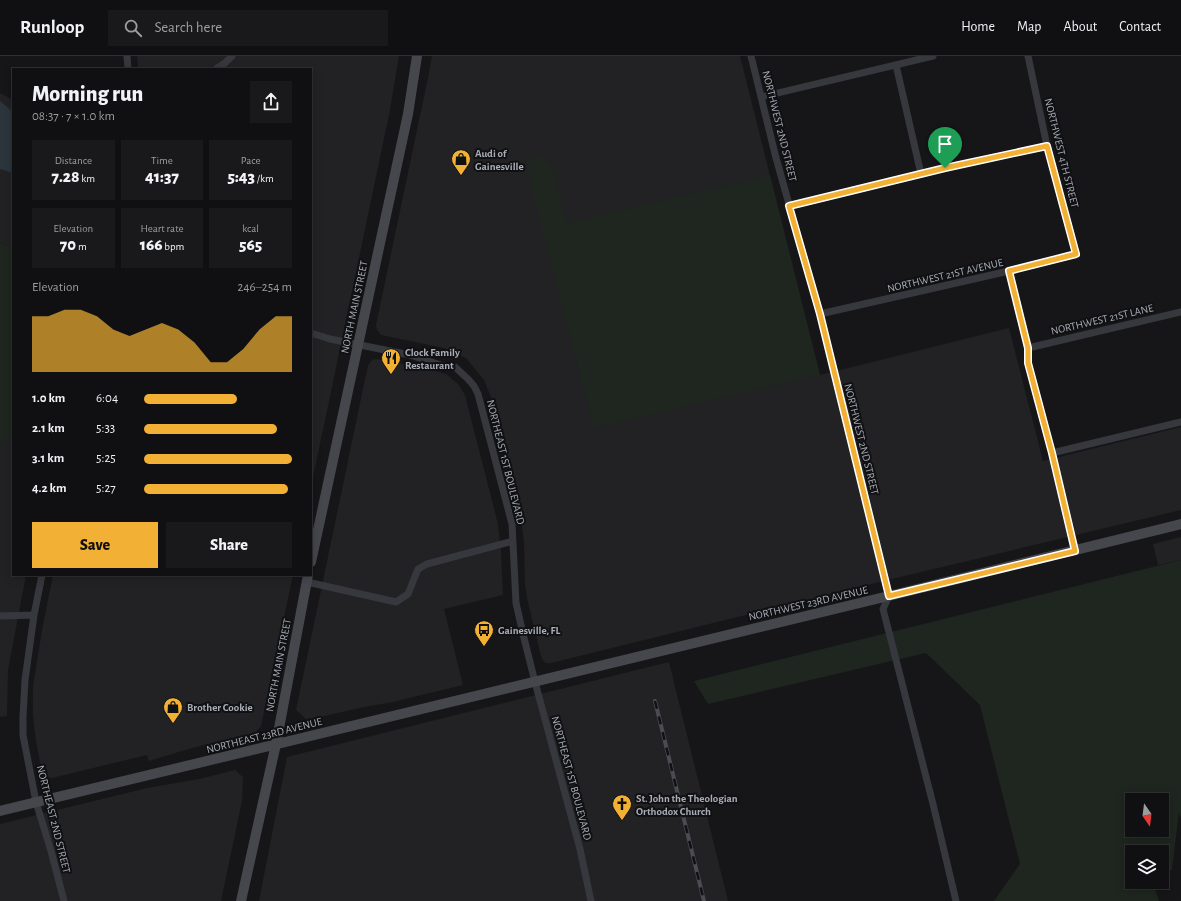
<!DOCTYPE html>
<meta charset="utf-8">
<style>
body{margin:0;font-family:"Alegreya Sans",sans-serif;background:#19191b;color:#f1f3f6;height:100vh;display:flex;flex-direction:column;font-size:15px;white-space:nowrap}
*{box-sizing:border-box;margin:0}
p{font-size:13px;color:#9c9d9f}
.icon{flex:none;width:22px;height:22px;fill:none;stroke:currentColor;stroke-width:2;stroke-linecap:round;stroke-linejoin:round}
.map{position:relative;flex:1;overflow:hidden}
.panel{position:absolute;left:12px;top:12px;width:300px;height:508px;display:flex;flex-direction:column;background:#101012;border-radius:0px;box-shadow:0 2px 10px #0003,0 0 0 1px #303032}
.panel>*{flex:none}
.needle{width:26px;rotate:166deg}
.controls{position:absolute;left:1125px;top:737px;display:grid;gap:8px}
.controls a{display:grid;place-items:center;width:44px;height:44px;border-radius:0px;background:#101012;box-shadow:0 2px 10px #0003,0 0 0 1px #303032;font-size:20px}
.pin{position:absolute;display:grid;place-items:center;width:34px;height:34px;color:#fff;margin:-41px -17px;border-radius:50% 50% 50% 0;rotate:-45deg;box-shadow:0 0 4px #0007}
.pin .icon{rotate:45deg}
.round{display:grid;place-items:center;flex:none;width:42px;height:42px;border-radius:0px;background:#19191b}
.summary{display:flex;align-items:center;justify-content:space-between;height:68px;padding:0 20px}
h1{font-size:22px;font-weight:800;line-height:30px}
.stats{display:grid;grid-template-columns:repeat(3,1fr);gap:6px;height:68px;padding:4px 20px}
.stats div{display:grid;align-content:center;border-radius:0px;background:#19191b;text-align:center}
.stats b{font-size:17px;font-weight:800}
.stats small{font-size:11px;font-weight:400}
.stats p{font-size:11px}
.chart{height:112px;padding:8px 20px}
.chart p{display:flex;justify-content:space-between}
.chart svg{width:100%;height:72px;margin-top:4px;fill:#f2b134;opacity:.7}
.action{display:flex;gap:8px;margin-top:auto;padding:8px 20px}
.action a{flex:1;height:46px;border-radius:0px;background:#f2b134;color:#111;font-size:16px;font-weight:800;line-height:46px;text-align:center}
.action a+a{background:#19191b;color:#f1f3f6}
ul{padding:0 20px;list-style:none;font-size:13px}
li{display:grid;grid-template-columns:64px 48px 1fr;align-items:center;height:30px}
li i{height:10px;border-radius:5px;background:#f2b134}
header{display:flex;align-items:center;gap:24px;box-sizing:border-box;height:56px;padding:0 20px;background:#101012;border-bottom:1px solid #303032}
header strong{font-size:19px}
nav{display:flex;gap:22px;margin-inline-start:auto;font-size:14px}
.search{width:280px;height:36px;background:#19191b;display:flex;align-items:center;gap:10px;box-sizing:border-box;padding:0 14px;border-radius:0px;color:#9c9d9f;font-size:15px}
.map>svg:first-child{display:block}
.built{fill:#222225}
.green{fill:#1e261f;fill-rule:evenodd}
.water{fill:#2c353c}
.lines{fill:none;stroke-linecap:round;stroke-linejoin:round}
.street{stroke:#37383d;stroke-width:7}
.secondary{stroke:#45474d;stroke-width:10}
.rail-casing{stroke:#4a4c52;stroke-width:4}
.rail{stroke:#111113;stroke-width:2.5;stroke-dasharray:8;stroke-linecap:butt}
.route-casing{stroke:#fff;stroke-width:8}
.route{stroke:#f2b134;stroke-width:5}
.labels{text-anchor:middle;stroke-width:4;stroke-linejoin:round;paint-order:stroke}
.street-label{font-size:11px;fill:#a8adb8;stroke:#111113}
.poi-label{font-size:11px;font-weight:bold;fill:#a8adb8;stroke:#111113;text-anchor:start}
</style>
<header>
<strong>Runloop</strong>
<div class="search"><svg class="icon" aria-label="search" viewBox="0 0 24 24"><circle cx="10" cy="10" r="6"/><path d="M15 15l6 6"/></svg>Search here</div>
<nav><a>Home</a><a>Map</a><a>About</a><a>Contact</a></nav>
</header>
<div class="map">
<svg width="1181" height="845" viewBox="0 0 1181 845">
<rect width="100%" height="100%" fill="#161618"/>
<path class="built" d="M137 0H399L390 54 311 431V13H138Z
M432 0H740L820 319 1009 272 1043 405 1181 371V454L896 522 551 607H546L542 603 541 600 527 542 525 529 524 486 521 462 491 341 484 324 466 302 444 292 381 279 377 274 376 269 429 17Z
M0 37 13 44V191L0 187Z
M376 303 430 313 446 318 458 328 465 339 498 468 501 495 503 539 444 553 463 629 393 646 364 651 307 664 296 654 368 309 372 304Z
M0 384H13V519H26L8 614 7 660 0 661Z
M1181 481V504L1158 509 1153 488Z
M53 519H293L261 670 255 677 192 692 149 705 147 699 52 722 46 721 42 716 36 685 33 660V631L42 574Z
M669 606 728 845H259L287 701Z
M235 714 243 721 242 745 221 845H0V768L147 732 199 723Z"/>
<path class="green" d="M540 99 553 112 567 167 770 119 820 319 594 372 535 146 527 108Z
M0 187 13 191V384H0Z
M1181 504V762L1179 756 1172 814 1162 819V796H1132V826H1153L1159 845H994L1020 808 980 649 926 597 708 648 694 625ZM1132 744H1162V774H1132Z"/>
<path class="water" d="M0 45 13 56V119L10 116 0 113Z"/>
<g class="lines">
<path class="street" d="M127 0 128 13
M751 0 776 102 820 258 889 540 883 553 933 748 956 845
M896 9 921 118
M216 13 225 7 232 0
M761 41 933 0
M789 150 945 112 1047 90
M1009 215 1028 292V307L1052 397 1075 495
M820 258 1009 215 1076 198 1047 90 1028 0
M311 277 330 283 410 299 444 310 455 311 468 323 474 330 478 338 512 468 516 547 524 582 535 626 580 793 591 845
M1028 292 1181 256
M1052 397 1181 366
M42 519 34 559 25 624 23 661V679L36 746 51 795 64 845
M307 526 396 546 408 538 418 513 427 508 513 485
M0 560 34 559"/>
<path class="secondary" d="M311 506 408 58 417 0
M0 755 901 537 1181 468
M241 845 276 688 308 519"/>
<g class="rail-casing">
<path id="rail" d="M655 645 704 845"/>
</g>
<use href="#rail" class="rail"/>
</g>
<g class="lines">
<g class="route-casing">
<path id="route" d="M1047 90 1076 198 1009 215 1028 292V307L1052 397 1075 495 889 540 820 258 789 150 945 112Z"/>
</g>
<use href="#route" class="route"/>
</g>
<defs>
<g id="shop-pin" transform="scale(1)"><path d="M0 17L-7.5 6A9.5 9.5 0 1 1 7.5 6Z" fill="#f2b134" stroke="#111113"/><path d="M-5-2.5h2.3a2.7 3.5 0 0 1 5.4 0H5L5.5 6h-11ZM-1.5-2.5h3a1.5 2.3 0 0 0-3 0Z" fill="#111"/></g>
<g id="restaurant-pin" transform="scale(1)"><path d="M0 17L-7.5 6A9.5 9.5 0 1 1 7.5 6Z" fill="#f2b134" stroke="#111113"/><path d="M-5-6h1v4h1v-4h1v4h1v-4h1v5L-1.5 .5V6h-2V.5L-5-1ZM5-6V6H3V1.5H1.5Q1.5-4 5-6Z" fill="#111"/></g>
<g id="bus-pin" transform="scale(1)"><path d="M0 17L-7.5 6A9.5 9.5 0 1 1 7.5 6Z" fill="#f2b134" stroke="#111113"/><path d="M-5-6H5V4H4V6H2V4H-2V6H-4V4H-5ZM-3.5-4V0h7V-4ZM-3.5 1.2v1.5H-2V1.2ZM2 1.2v1.5H3.5V1.2Z" fill="#111"/></g>
<g id="church-pin" transform="scale(1)"><path d="M0 17L-7.5 6A9.5 9.5 0 1 1 7.5 6Z" fill="#f2b134" stroke="#111113"/><path d="M-1.2-6h2.4v3.5h3.3v2.4h-3.3V6h-2.4V-.1h-3.3v-2.4h3.3Z" fill="#111"/></g>
</defs>
<g fill-rule="evenodd">
<use href="#shop-pin" x="461" y="103"/>
<use href="#restaurant-pin" x="391" y="302"/>
<use href="#bus-pin" x="484" y="574"/>
<use href="#shop-pin" x="173" y="651"/>
<use href="#church-pin" x="622" y="748"/>
</g>
<g class="labels">
<g class="street-label">
<text transform="translate(780 70) rotate(76)" y="4">NORTHWEST 2ND STREET</text>
<text transform="translate(1062 97) rotate(76)" y="4">NORTHWEST 4TH STREET</text>
<text transform="translate(945 219) rotate(-13)" y="4">NORTHWEST 21ST AVENUE</text>
<text transform="translate(354 251) rotate(-78)" y="4">NORTH MAIN STREET</text>
<text transform="translate(1102 263) rotate(-13)" y="4">NORTHWEST 21ST LANE</text>
<text transform="translate(862 383) rotate(76)" y="4">NORTHWEST 2ND STREET</text>
<text transform="translate(506 406) rotate(76)" y="4">NORTHEAST 1ST BOULEVARD</text>
<text transform="translate(808 547) rotate(-13)" y="4">NORTHWEST 23RD AVENUE</text>
<text transform="translate(278 609) rotate(-79)" y="4">NORTH MAIN STREET</text>
<text transform="translate(264 679) rotate(-14)" y="4">NORTHEAST 23RD AVENUE</text>
<text transform="translate(572 722) rotate(75)" y="4">NORTHEAST 1ST BOULEVARD</text>
<text transform="translate(54 763) rotate(76)" y="4">NORTHEAST 2ND STREET</text>
</g>
<g class="poi-label">
<text x="475" y="101">Audi of<tspan x="475" dy="13">Gainesville</tspan></text>
<text x="405" y="300">Clock Family<tspan x="405" dy="13">Restaurant</tspan></text>
<text x="498" y="578">Gainesville, FL</text>
<text x="187" y="655">Brother Cookie</text>
<text x="636" y="746">St. John the Theologian<tspan x="636" dy="13">Orthodox Church</tspan></text>
</g>
</g>
</svg>
<div class="controls">
<a><svg class="needle" viewBox="-14 -14 28 28"><path d="M0-13l5 13h-10z" fill="#e53935"/><path d="M0 13l5-13h-10z" fill="#9c9d9f"/></svg></a>
<a><svg class="icon" aria-label="layers" viewBox="0 0 24 24"><path d="M12 4l9 5-9 5-9-5zM3 14l9 5 9-5"/></svg></a>
</div>
<div class="pin" style="left:945px;top:112px;background:#1e9e55"><svg class="icon" aria-label="arrive" viewBox="0 0 24 24"><path d="M6 21V4h12l-3 4 3 4H6"/></svg></div>
<section class="panel">
<div class="summary"><div><h1>Morning run</h1><p>08:37 · 7 × 1.0 km</p></div><a class="round"><svg class="icon" aria-label="share" viewBox="0 0 24 24"><path d="M12 15V3M7 8l5-5 5 5M5 13v7h14v-7"/></svg></a></div>
<div class="stats">
<div><p>Distance</p><b>7.28<small> km</small></b></div>
<div><p>Time</p><b>41:37</b></div>
<div><p>Pace</p><b>5:43<small> /km</small></b></div>
</div>
<div class="stats">
<div><p>Elevation</p><b>70<small> m</small></b></div>
<div><p>Heart rate</p><b>166<small> bpm</small></b></div>
<div><p>kcal</p><b>565</b></div>
</div>
<div class="chart"><p><span>Elevation</span>246–254 m</p>
<svg viewBox="0 0 160 44" preserveAspectRatio="none"><path d="M0 44V10L10 10L20 6L30 6L40 10L50 18L60 22L70 18L80 14L90 18L100 26L110 38L120 38L130 30L140 18L150 10L160 10V44z"/></svg>
</div>
<ul>
<li><b>1.0 km</b>6:04<i style="width:63%"></i></li>
<li><b>2.1 km</b>5:33<i style="width:90%"></i></li>
<li><b>3.1 km</b>5:25<i style="width:100%"></i></li>
<li><b>4.2 km</b>5:27<i style="width:97%"></i></li>
</ul>
<div class="action"><a>Save</a><a>Share</a></div>
</section>
</div>
